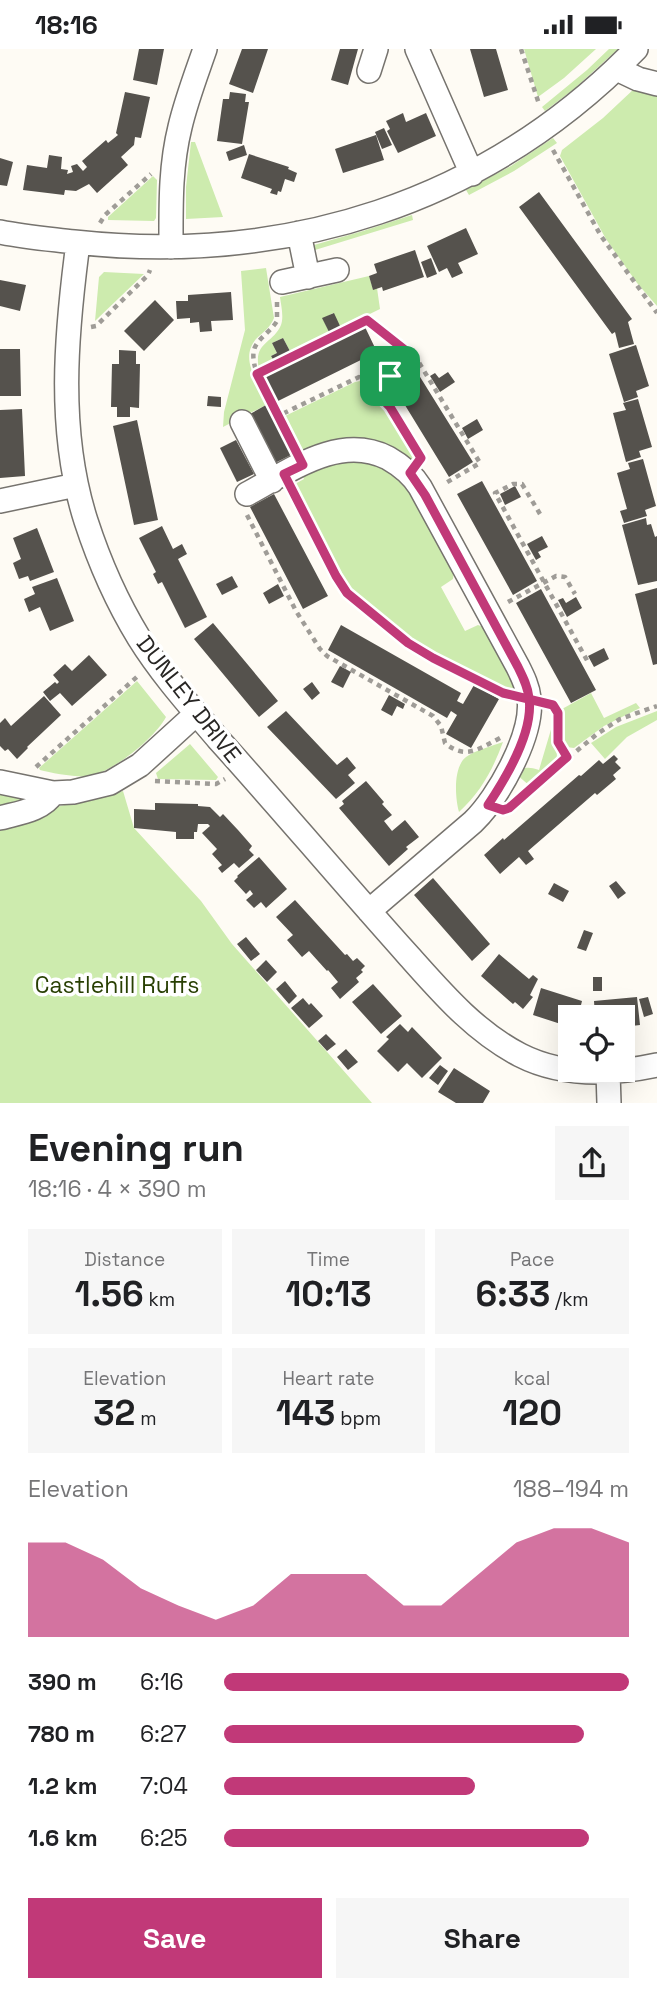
<!DOCTYPE html>
<meta charset="utf-8">
<style>
body{margin:0;font-family:"Space Grotesk",sans-serif;background:#f6f6f6;color:#202124;height:100vh;display:flex;flex-direction:column;font-size:26px;white-space:nowrap}
*{box-sizing:border-box;margin:0}
p{font-size:23px;color:#757577}
.icon{flex:none;width:38px;height:38px;fill:none;stroke:currentColor;stroke-width:2;stroke-linecap:round;stroke-linejoin:round}
.map{position:relative;height:1054px;overflow:hidden}
.panel{display:flex;flex-direction:column;background:#fff;flex:1}
.panel>*{flex:none}
.fabs{position:absolute;left:558px;top:956px;display:grid;gap:14px}
.fabs a{display:grid;place-items:center;width:77px;height:77px;border-radius:0px;background:#fff;box-shadow:0 7px 28px #0002;font-size:35px}
.pin{position:absolute;display:grid;place-items:center;width:60px;height:60px;color:#fff;margin:-30px;border-radius:14px;box-shadow:0 4px 10px #0006}
.round{display:grid;place-items:center;flex:none;width:74px;height:74px;border-radius:0px;background:#f6f6f6}
.headline{display:flex;align-items:center;justify-content:space-between;height:119px;padding:0 28px}
h1{font-size:38px;font-weight:700;line-height:52px}
.figures{display:grid;grid-template-columns:repeat(3,1fr);gap:10px;height:119px;padding:7px 28px}
.figures div{display:grid;align-content:center;border-radius:0px;background:#f6f6f6;text-align:center}
.figures b{font-size:35px;font-weight:700}
.figures small{font-size:19px;font-weight:400}
.figures p{font-size:19px}
.chart{height:196px;padding:14px 28px}
.chart p{display:flex;justify-content:space-between}
.chart svg{width:100%;height:126px;margin-top:7px;fill:#c13978;opacity:.7}
.button{display:flex;gap:14px;margin-top:auto;padding:14px 28px}
.button a{flex:1;height:80px;border-radius:0px;background:#c13978;color:#fff;font-size:28px;font-weight:700;line-height:80px;text-align:center}
.button a+a{background:#f6f6f6;color:#202124}
ul{padding:0 28px;list-style:none;font-size:23px}
li{display:grid;grid-template-columns:112px 84px 1fr;align-items:center;height:52px}
li i{height:18px;border-radius:9px;background:#c13978}
.status{display:flex;justify-content:space-between;align-items:center;height:49px;padding:0 35px;background:#fff;direction:ltr}
.status svg{height:19px;fill:currentColor}
.map>svg:first-child{display:block}
.green{fill:#cdebae}
.building{fill:#55524d}
.lines{fill:none;stroke-linecap:round;stroke-linejoin:round}
.minor-casing{stroke:#76736e;stroke-width:26}
.path{stroke:#9f9c97;stroke-width:4.5;stroke-dasharray:5 5;stroke-linecap:butt}
.minor{stroke:#fff;stroke-width:23}
.route-casing{stroke:#fff;stroke-width:14}
.route{stroke:#c13978;stroke-width:9}
.labels{text-anchor:middle;stroke-width:7;stroke-linejoin:round;paint-order:stroke}
.street-label{font-size:23px;fill:#282624;stroke:#fff}
.park-label{font-size:23px;fill:#283f03;stroke:#fff}
</style>
<div class="status"><b>18:16</b><svg viewBox="0 0 49 12"><path d="M0 12V9h3v3zM5 12V6h3v6zM10 12V3h3v9zM15 12V0h3v12zM26 1h20v11H26zM47 4h2v5h-2z"/></svg></div>
<div class="map">
<svg width="657" height="1054" viewBox="0 0 657 1054">
<rect width="100%" height="100%" fill="#fefbf4"/>
<path class="green" d="M524 0H596L564 29 538 48Z
M609 0H618L574 40 545 62 542 58 587 21Z
M635 39 657 44V257L637 234 606 190 560 107 562 101 603 69Z
M553 89 557 94 514 122 469 146 466 141 511 117Z
M191 93H195L223 168 186 170V138Z
M153 127 157 131 156 169 154 172 108 171V168Z
M412 166 413 171 315 201 314 196 363 182Z
M266 219 274 269C270 279 263 283 256 290 240 309 256 330 265 348L263 349 266 356 223 378 224 363 245 281 241 222Z
M104 223 144 225 95 272 99 228Z
M369 227 373 240 377 239 380 260 341 279 333 264 323 270 330 285 291 304 283 289 272 294 277 304 271 307 274 312 259 320C253 293 273 295 281 276 284 268 281 256 280 248Z
M360 332 389 362 417 408 413 411C370 383 346 385 301 404L283 368 355 333Z
M338 411H365L389 420 406 435 454 522 453 530 441 538 465 582 478 576 486 579 516 638 514 641C502 644 477 627 465 621 421 599 373 573 344 532 323 503 309 468 293 436L304 430 302 424Z
M137 632 166 668C155 689 113 723 89 727 79 729 51 724 40 721L39 719Z
M591 644 604 669 636 654 640 659 604 677 574 699 566 698 561 691 563 667 562 660Z
M657 662V671L627 688 605 710 591 694 616 678Z
M555 667C555 673 554 680 554 686 555 700 560 704 554 718L530 737 517 726C524 717 528 718 539 721Z
M503 693C493 720 481 743 459 763 455 749 453 718 466 708 476 701 492 697 503 693Z
M190 695 218 728 216 731 158 730 156 724Z
M0 741 28 748 52 759 123 742 134 779 201 852 232 895 372 1054H0Z"/>
<path class="building" d="M139 0H164L157 36 133 31Z
M242 0H268L253 44 229 35Z
M340 0H358L348 36 331 31Z
M470 0H496L508 41 484 48Z
M125 43 150 48 141 89 135 88 134 96 121 108 128 116 97 144 89 135 76 142 65 141 64 146 23 141 27 116 47 119 49 106 62 108 61 120 68 121 67 125 73 123 71 117 77 115 83 122 87 118 82 112 106 91 108 94 118 86 116 84Z
M230 43 246 45 245 53H249L242 95 217 92 223 50H229Z
M403 64 406 73 426 64 436 87 398 104 387 82 390 80 386 72Z
M384 79 392 96 382 100 375 83Z
M376 86 384 111 343 124 335 100Z
M244 96 247 106 229 112 226 103Z
M249 105 289 118 288 120 297 124 294 133 285 130 281 143 278 142 277 146 270 144 272 140 241 129Z
M0 109 13 113 7 137 0 136Z
M539 143 632 270 628 273 634 295 619 299 615 283 612 285 519 158Z
M466 179 478 205 458 214 463 224 452 229 447 219 439 223 427 197Z
M415 201 424 228 383 242 382 238 373 241 369 227 377 224 374 215Z
M431 209 437 225 427 229 421 213Z
M0 231 26 236 20 262 0 257Z
M231 243 233 271 211 272 212 282 200 283 199 273 190 274V269L177 270 176 252H188V246Z
M155 251 174 271 144 302 124 282Z
M334 264 341 279 330 285 322 269Z
M365 278 377 303 274 354 262 328Z
M283 289 291 304 274 312 271 307 277 304 272 294Z
M636 296 649 337 636 342 638 348 624 353 609 305Z
M0 300H20L21 347H0Z
M119 301 136 302V315H140L139 359 130 358V368H117V358H111L112 315H119Z
M412 315 473 413 449 428 389 330Z
M448 323 455 333 440 343 430 327 435 324 439 329Z
M208 347 221 348V358L207 357Z
M638 350 652 398 639 402 641 408 626 413 613 364 626 361 623 354Z
M266 356 291 406 275 414 250 365Z
M22 360 25 427 0 429V361Z
M477 370 483 381 468 390 462 379Z
M137 371 158 471 134 476 113 377Z
M236 391 254 425 237 433 220 399Z
M643 410 656 457 645 461 647 467 624 474 620 462 627 460 617 424 630 420 628 414Z
M482 432 537 532 513 546 457 445Z
M515 437 521 448 505 456 500 445Z
M274 445 328 547 303 560 250 458Z
M646 469 647 476 651 475 655 488 657 487V532L638 536 622 476Z
M162 477 173 500 182 495 187 505 178 510 207 568 185 579 162 533 158 535 153 525 156 523 139 489Z
M37 479 54 523 30 532 28 527 19 530 13 514 21 510 13 489Z
M542 487 548 498 538 503 541 508 536 511 527 495Z
M232 527 238 538 222 546 216 535Z
M57 529 74 572 50 582 40 558 29 563 24 550 35 545 32 538Z
M278 535 284 547 269 555 263 544Z
M657 539V615L653 616 635 545Z
M541 540 596 641 571 654 516 554Z
M576 548 582 559 567 568 558 551 563 549 566 554Z
M213 574 278 652 259 668 194 590Z
M341 576 461 644 457 652 463 655 474 636 499 650 471 699 446 685 457 666 451 662 447 669 328 601Z
M604 599 609 610 594 618 588 607Z
M89 606 107 626 72 657 60 644 50 652 43 643 55 633 57 635 59 633 53 626 65 615 72 622Z
M340 617 351 623 343 639 331 633Z
M312 633 320 644 312 651 303 640Z
M389 646 405 655 403 660 397 657 392 667 381 661Z
M44 647 61 666 27 698 28 699 17 710 8 700 5 702 0 697V674L5 669 11 677Z
M286 662 337 716 347 708 356 719 348 726 355 734 336 750 267 678Z
M614 706 618 710 615 713 621 719 613 726 616 730 597 746 595 744 528 802 534 810 526 816 519 808 500 825 484 806 503 789 504 791 579 726 581 727 599 711 603 715Z
M366 732 384 753 382 755 392 766 384 772 392 782 405 771 419 788 406 798 408 800 389 817 339 759 344 755 342 752Z
M155 754 198 755V757L210 758 220 768 223 765 238 781 252 797 249 801 254 806 239 819 234 814 222 824 218 819 222 816 212 805 217 800 202 784 210 777 208 775H198L197 783H194V790H176V783L134 779V760L155 761Z
M259 808 287 840 266 859 261 853 254 859 246 851 253 845 250 841 246 845 234 832 238 828 237 827Z
M433 829 490 895 472 912 414 846Z
M616 832 626 844 618 850 609 837Z
M554 834 569 842 563 853 548 845Z
M295 851 345 906 347 905 353 912 357 909 365 917 361 921 363 923 356 929 359 933 340 950 331 939 338 933 328 921 327 922 309 902 302 908 287 891 293 886 276 868Z
M584 881 593 884 586 902 577 899Z
M246 888 260 905 251 912 237 895Z
M499 905 529 930 533 926 538 930 530 946 533 948 523 960 515 953 513 955 481 927Z
M266 911 277 923 267 933 256 921Z
M593 928H602V942H593Z
M285 932 297 947 289 955 276 940Z
M373 935 402 967 381 985 352 953Z
M541 939 582 952 578 968H570V978L533 966Z
M637 948 640 976 623 978V968H595L594 952Z
M648 948 653 965 644 968 639 950Z
M303 949 309 956 311 954 323 967 309 979 291 959Z
M400 975 408 983 412 978 442 1009 422 1029 407 1014 398 1023 377 1002 389 990 386 988Z
M326 985 336 995 327 1002 318 992Z
M346 1000 358 1013 348 1021 337 1008Z
M440 1016 448 1022 438 1036 429 1029Z
M454 1019 490 1042 483 1054H456L438 1043Z"/>
<g class="lines">
<g class="minor-casing">
<path id="minor" d="M417 0 472 125
M617 20 638 30 657 35
M369 22 376 0
M0 183C24 188 49 190 74 193 287 216 485 155 636 0
M299 184 308 228
M78 194C66 285 57 382 86 472 99 512 117 553 139 589 162 626 191 658 219 691 249 724 278 758 308 792 341 830 374 868 408 906 442 944 474 982 520 1006 563 1028 611 1026 657 1016
M171 198C171 158 170 118 180 78 186 52 196 26 205 0
M282 233 337 221
M242 373 272 432
M247 445C290 422 339 384 388 409 402 417 412 425 420 438L518 618C523 628 528 638 529 649 534 685 498 749 473 773L369 862
M0 452 76 436
M0 733 53 744 73 743 110 734 140 716 196 665
M0 769C18 764 43 761 53 744
M608 1023 609 1054"/>
</g>
<path class="path" d="M521 0 539 55
M553 101 601 187 657 264
M100 174 105 166 151 125
M277 253V272C271 282 260 288 255 298 247 316 270 351 278 367
M91 278 96 277 148 226 150 221
M257 325 363 272 371 273 418 312 480 414 444 435
M372 339 395 323 410 305
M294 397 278 367 359 328 364 330 390 358 414 397
M293 442 336 527 347 544 409 594 464 625 507 645
M540 465 522 435H513L495 444 589 615
M247 466 296 562 320 600 327 607 433 667 441 677 445 694C465 711 479 700 500 689
M508 553 556 527 565 528 575 545
M549 656H553C566 671 550 688 567 708
M36 718 139 626
M155 732 216 735 225 730
M523 747 597 685 620 670 657 657"/>
<use href="#minor" class="minor"/>
</g>
<g class="lines">
<g class="route-casing">
<path id="route" d="M390 327 372 339 390 358 421 409 410 424 425 446 518 618C523 628 528 638 529 649 534 683 506 729 488 756L503 761 509 759 567 708 558 693V664L553 656 503 644 433 609 408 594 347 544 336 527 284 425 303 416 257 325 367 271 410 305 390 327"/>
</g>
<use href="#route" class="route"/>
</g>
<g class="labels">
<g class="street-label">
<text transform="translate(189 650) rotate(52)" y="8">DUNLEY DRIVE</text>
</g>
<g class="park-label">
<text x="117" y="944">Castlehill Ruffs</text>
</g>
</g>
</svg>
<div class="fabs">
<a><svg class="icon" aria-label="locate" viewBox="0 0 24 24"><circle cx="12" cy="12" r="6"/><path d="M12 2v4M12 18v4M2 12h4M18 12h4"/></svg></a>
</div>
<div class="pin" style="left:390px;top:327px;background:#1e9e55"><svg class="icon" aria-label="arrive" viewBox="0 0 24 24"><path d="M6 21V4h12l-3 4 3 4H6"/></svg></div>
</div>
<section class="panel">
<div class="headline"><div><h1>Evening run</h1><p>18:16 · 4 × 390 m</p></div><a class="round"><svg class="icon" aria-label="share" viewBox="0 0 24 24"><path d="M12 15V3M7 8l5-5 5 5M5 13v7h14v-7"/></svg></a></div>
<div class="figures">
<div><p>Distance</p><b>1.56<small> km</small></b></div>
<div><p>Time</p><b>10:13</b></div>
<div><p>Pace</p><b>6:33<small> /km</small></b></div>
</div>
<div class="figures">
<div><p>Elevation</p><b>32<small> m</small></b></div>
<div><p>Heart rate</p><b>143<small> bpm</small></b></div>
<div><p>kcal</p><b>120</b></div>
</div>
<div class="chart"><p><span>Elevation</span>188–194 m</p>
<svg viewBox="0 0 160 44" preserveAspectRatio="none"><path d="M0 44V11L10 11L20 17L30 27L40 33L50 38L60 33L70 22L80 22L90 22L100 33L110 33L120 22L130 11L140 6L150 6L160 11V44z"/></svg>
</div>
<ul>
<li><b>390 m</b>6:16<i style="width:100%"></i></li>
<li><b>780 m</b>6:27<i style="width:89%"></i></li>
<li><b>1.2 km</b>7:04<i style="width:62%"></i></li>
<li><b>1.6 km</b>6:25<i style="width:90%"></i></li>
</ul>
<div class="button"><a>Save</a><a>Share</a></div>
</section>
